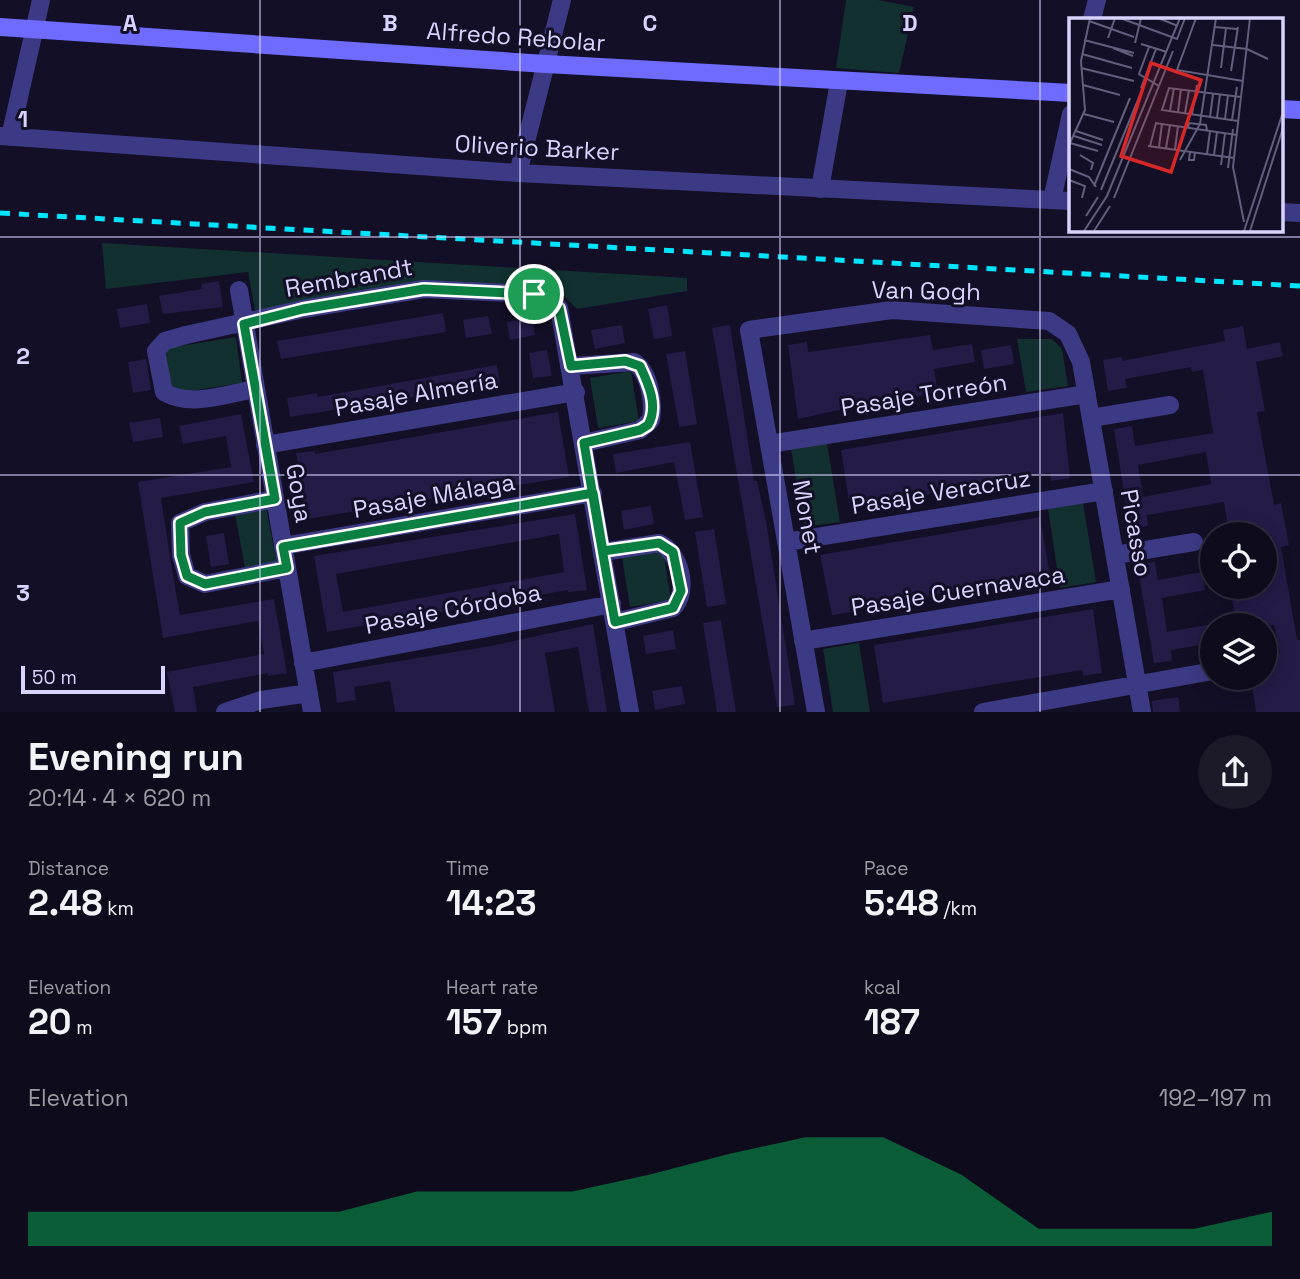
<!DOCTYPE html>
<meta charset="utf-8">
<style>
body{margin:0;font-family:"Space Grotesk",sans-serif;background:#1c1929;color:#f1f3f6;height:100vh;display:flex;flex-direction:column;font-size:26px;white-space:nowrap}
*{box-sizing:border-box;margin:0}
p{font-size:23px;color:#9b9ba3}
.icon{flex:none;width:38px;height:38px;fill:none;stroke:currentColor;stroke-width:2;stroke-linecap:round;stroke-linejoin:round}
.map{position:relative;height:712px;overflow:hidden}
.panel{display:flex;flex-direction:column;background:#0e0b1c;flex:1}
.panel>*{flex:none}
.tools{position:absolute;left:1200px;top:522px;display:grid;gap:14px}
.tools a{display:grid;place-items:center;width:77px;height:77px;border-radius:50%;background:#0e0b1c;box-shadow:0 4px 18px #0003,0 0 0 2px #2e2b3b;font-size:35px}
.scale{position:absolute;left:21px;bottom:18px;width:144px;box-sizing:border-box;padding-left:7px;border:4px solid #d9d4ff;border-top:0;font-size:19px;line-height:24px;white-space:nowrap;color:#d9d4ff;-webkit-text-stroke:5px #130f26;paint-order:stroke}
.pin{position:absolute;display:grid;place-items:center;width:60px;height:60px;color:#fff;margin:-30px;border:4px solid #fff;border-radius:50%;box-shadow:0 2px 7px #0007}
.round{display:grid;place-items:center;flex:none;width:74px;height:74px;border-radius:37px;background:#1c1929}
.overview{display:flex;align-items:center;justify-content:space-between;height:119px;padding:0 28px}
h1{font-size:38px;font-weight:600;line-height:52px}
.metrics{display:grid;grid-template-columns:repeat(3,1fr);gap:10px;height:119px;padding:7px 28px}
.metrics div{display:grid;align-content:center}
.metrics b{font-size:35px;font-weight:600}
.metrics small{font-size:19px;font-weight:400}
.metrics p{font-size:19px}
.chart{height:196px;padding:14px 28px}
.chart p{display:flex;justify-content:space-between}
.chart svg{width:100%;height:126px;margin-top:7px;fill:#0b8043;opacity:.7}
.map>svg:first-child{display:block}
.green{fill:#12302f}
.building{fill:#241b47;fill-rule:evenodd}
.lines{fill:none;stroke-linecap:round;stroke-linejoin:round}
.street{stroke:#3d3a85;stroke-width:18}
.secondary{stroke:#6f6bff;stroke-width:18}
.rail{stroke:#00e5ff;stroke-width:5;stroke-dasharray:10 9;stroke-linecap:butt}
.route-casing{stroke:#fff;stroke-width:14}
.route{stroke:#0b8043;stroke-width:9}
.grid{fill:none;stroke:#d9d4ff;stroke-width:2;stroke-opacity:0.55}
.labels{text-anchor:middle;stroke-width:6;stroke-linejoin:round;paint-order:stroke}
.street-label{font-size:24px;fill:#d9d4ff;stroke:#130f26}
.inset-road{fill:none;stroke:#625e7d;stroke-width:2}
.view{fill:#d62828;fill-opacity:0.15;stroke:#d62828;stroke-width:3.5}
.inset-edge{fill:none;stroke:#d9d4ff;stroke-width:3.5}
.grid-label{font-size:23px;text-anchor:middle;font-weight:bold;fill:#d9d4ff;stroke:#130f26;stroke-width:6;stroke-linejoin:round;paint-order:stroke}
</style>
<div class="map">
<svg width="1300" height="712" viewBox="0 0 1300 712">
<rect width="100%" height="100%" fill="#130f26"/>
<path class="green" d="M846 0H878L914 7 899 73 836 68Z
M102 243 687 278V291L577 309 565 297 543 286 419 282 262 313 255 310 248 272 106 289Z
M236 337 242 383 183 392 169 384 165 359 168 348Z
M1017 339H1052L1062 349 1068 386 1026 392Z
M631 371 639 421 598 428 590 378Z
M827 443 840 522 804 527 791 449Z
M1083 503 1096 582 1060 588 1048 509Z
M266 508 277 563 245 568 235 514Z
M663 550 671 600 630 607 622 557Z
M859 643 870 712H833L823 649Z"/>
<path class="building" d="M219 281 223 307 163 314 159 296 202 289 201 284Z
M147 304 150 323 120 328 117 309Z
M667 305 672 336 654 339 648 309Z
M443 313 446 332 281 359 277 341Z
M488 316 492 334 466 338 463 320Z
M532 317 535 335 510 340 507 322Z
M622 325 625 343 595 349 591 330Z
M730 325 754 481H757L766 521 795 705 777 707 712 328Z
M1243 326 1247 349 1280 342 1283 356 1256 362 1265 411 1257 412 1274 505 1281 503 1289 545 1281 547 1297 640H1300V712H1256L1251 677H1265V655L1280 653 1274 625H1236L1230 586H1267L1265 534H1229L1224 502 1147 515 1148 526 1130 529 1114 429 1132 426 1135 446 1213 433 1203 370 1192 372 1191 367 1125 379 1127 388 1108 391 1103 360 1122 357V361L1225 341 1223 330ZM1206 452 1211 484 1143 497 1138 465Z
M930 335 933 350 972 344 975 362 934 369 938 393 875 402 798 419 788 345 807 342 808 352Z
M1011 345 1014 364 984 369 981 350Z
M547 350 552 376 533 378 529 353Z
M685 351 697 424 679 427 666 354Z
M146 359 151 390 133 393 128 362Z
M497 365 500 383 290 417 287 398 317 393 318 397Z
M558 412 569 477 307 519 296 453 315 451V454Z
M1063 413 1070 478 1051 481 1050 473 850 508 841 450Z
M241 414 254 482 161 498 171 563 180 615 274 599 287 673 268 676V673L193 687 197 712H175L167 672 264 654 258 621 163 638 138 482 231 467 226 436 183 444 179 426Z
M160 418 163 437 133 442 129 423Z
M690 442 703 517 685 520 674 462 616 473 613 454Z
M651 506 654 524 624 530 621 511Z
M575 514 587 590 568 592V590L327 632 314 556ZM559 534 564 572 343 612 336 574Z
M1040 517 1050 575 850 609 851 612 832 615 820 555Z
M714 529 726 604 707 607 695 532Z
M224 533 229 564 211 567 206 536Z
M1155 562 1158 580 1202 572 1205 590 1162 598 1167 632 1213 624V643L1171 650 1172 661 1154 663 1137 564Z
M1093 609 1102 673 1083 676 1082 670 883 703 874 645Z
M721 620 726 651 736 712H717L710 668 703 623Z
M593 624 607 712H589L578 647 545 653 555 712H395L390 681 354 687 356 700 337 703 333 672 491 646Z
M673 630 676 649 646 654 643 636Z
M682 686 685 704 655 710 652 691Z
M1178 697 1180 712H1153L1152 701Z"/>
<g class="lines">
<path class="street" d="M1092 19 1097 0
M0 136 518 173 1071 201
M10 137 41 0
M518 173 562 0
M820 189 839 82
M1052 200 1071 114
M1281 212 1300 213
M239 290 312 712
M571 366 634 362C650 373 654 403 651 420L640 430 584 443
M255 389C226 394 191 408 164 392L156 351 165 341 186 335 303 309 424 289 534 294 551 300 559 308 630 712
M1091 418 1170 405
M769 444 1087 394
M265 445 576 392
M275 499 205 512 180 523 181 555 187 576 205 584 287 568
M786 542 1104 491
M283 546 593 493
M603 552 659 543C680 552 690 591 673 608L615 622
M1115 555 1194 542
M803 641 1121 589
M303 663 612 604
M225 712 261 700 309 693
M816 712 749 330 892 310 1049 321 1068 334 1081 362 1142 712
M983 712 1213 671"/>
<path class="secondary" d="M0 27 546 64 1071 93
M1281 109 1300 110"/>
<path class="rail" d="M0 213 1300 286"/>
</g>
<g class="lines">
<g class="route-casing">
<path id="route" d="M534 294 424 289 303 309 244 324 275 499 205 512 180 523 181 555 187 576 205 584 287 568 283 547 593 493 603 551 659 543 673 552 681 591 673 608 615 622C604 562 594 503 584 443L640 430 648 425C659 406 648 383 640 366L625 361 571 366 559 308 534 294"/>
</g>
<use href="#route" class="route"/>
</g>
<path class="grid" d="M260 0V712M520 0V712M780 0V712M1040 0V712M0 237H1300M0 475H1300"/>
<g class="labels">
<g class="street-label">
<text transform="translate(516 37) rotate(4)" y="8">Alfredo Rebolar</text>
<text transform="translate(537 148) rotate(3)" y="8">Oliverio Barker</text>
<text transform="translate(349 278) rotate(-10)" y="8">Rembrandt</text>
<text transform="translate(926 291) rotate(1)" y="8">Van Gogh</text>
<text transform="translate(416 394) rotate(-10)" y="8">Pasaje Almería</text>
<text transform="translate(924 395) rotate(-9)" y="8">Pasaje Torreón</text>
<text transform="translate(941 492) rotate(-9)" y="8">Pasaje Veracruz</text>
<text transform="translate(299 493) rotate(80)" y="8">Goya</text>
<text transform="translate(434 496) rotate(-10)" y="8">Pasaje Málaga</text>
<text transform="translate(807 517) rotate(80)" y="8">Monet</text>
<text transform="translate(1136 533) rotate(80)" y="8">Picasso</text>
<text transform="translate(958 591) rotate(-9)" y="8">Pasaje Cuernavaca</text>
<text transform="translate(453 609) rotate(-11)" y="8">Pasaje Córdoba</text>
</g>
</g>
<g transform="translate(1069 18)">
<rect width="214" height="214" fill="#130f26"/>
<path class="inset-road" d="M51 0 108 21 116 0M89 0 109 8M127 0 108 52 174 63M20 3 65 19M146 9 168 11M39 20 46 0M15 22 65 35M66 25 72 0M72 26 98 34M144 27 178 31 199 41M80 29 70 56 90 68M44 30 64 38M13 36 63 50M12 50 65 63M152 50 157 10M162 53 169 9M14 67 51 77M72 70 87 31M101 93 105 70M109 94 112 71M116 95 120 72M15 96 45 104M123 96 128 67M141 99 144 76M148 100 151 76M156 101 159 77M163 102 168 69M169 103 93 92 100 70 172 79M119 110 120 105 137 107 138 112M7 113 34 122M5 118 33 127M1 125 29 133M0 127 16 92 12 43 21 0M79 128 165 140M81 128 87 105 168 117M90 129 93 106M97 130 101 107M106 131 109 108M121 134 120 142H125L126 134M138 136 141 113M11 137 24 145 22 152M145 137 148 114M111 142 131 106 147 0M152 147 156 115M159 150 164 111M0 151 20 159 27 169M0 162 16 168 13 180M25 168 61 80M32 172 71 77M45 180 104 33M17 198 29 179M175 204 164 149 181 0M15 213 38 178 111 0M25 213 41 188M175 213 214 94M181 213 214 110"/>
<path class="view" d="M82 45 132 62 102 154 52 138Z"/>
<rect width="214" height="214" class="inset-edge"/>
</g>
<g class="grid-label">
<text x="130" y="31">A</text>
<text x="390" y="31">B</text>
<text x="650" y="31">C</text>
<text x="910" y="31">D</text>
<text x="23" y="127">1</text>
<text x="23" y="364">2</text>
<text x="23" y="601">3</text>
</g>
</svg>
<div class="tools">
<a><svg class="icon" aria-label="locate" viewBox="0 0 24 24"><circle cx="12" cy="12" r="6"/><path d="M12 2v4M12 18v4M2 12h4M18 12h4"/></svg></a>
<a><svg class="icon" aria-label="layers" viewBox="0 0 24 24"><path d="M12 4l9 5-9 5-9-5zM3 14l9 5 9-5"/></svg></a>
</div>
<div class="scale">50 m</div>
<div class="pin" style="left:534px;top:294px;background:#1e9e55"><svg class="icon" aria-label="arrive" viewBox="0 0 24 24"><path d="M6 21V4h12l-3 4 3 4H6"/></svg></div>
</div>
<section class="panel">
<div class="overview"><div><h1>Evening run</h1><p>20:14 · 4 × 620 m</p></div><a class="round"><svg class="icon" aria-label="share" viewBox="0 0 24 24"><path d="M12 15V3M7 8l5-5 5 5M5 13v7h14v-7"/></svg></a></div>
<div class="metrics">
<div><p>Distance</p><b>2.48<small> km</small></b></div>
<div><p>Time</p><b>14:23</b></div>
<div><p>Pace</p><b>5:48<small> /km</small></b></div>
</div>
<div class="metrics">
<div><p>Elevation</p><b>20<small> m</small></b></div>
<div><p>Heart rate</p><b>157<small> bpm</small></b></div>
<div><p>kcal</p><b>187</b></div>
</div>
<div class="chart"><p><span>Elevation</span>192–197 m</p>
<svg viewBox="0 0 160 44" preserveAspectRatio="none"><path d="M0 44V32L10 32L20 32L30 32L40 32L50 25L60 25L70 25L80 19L90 12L100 6L110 6L120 19L130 38L140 38L150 38L160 32V44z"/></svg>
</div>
</section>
